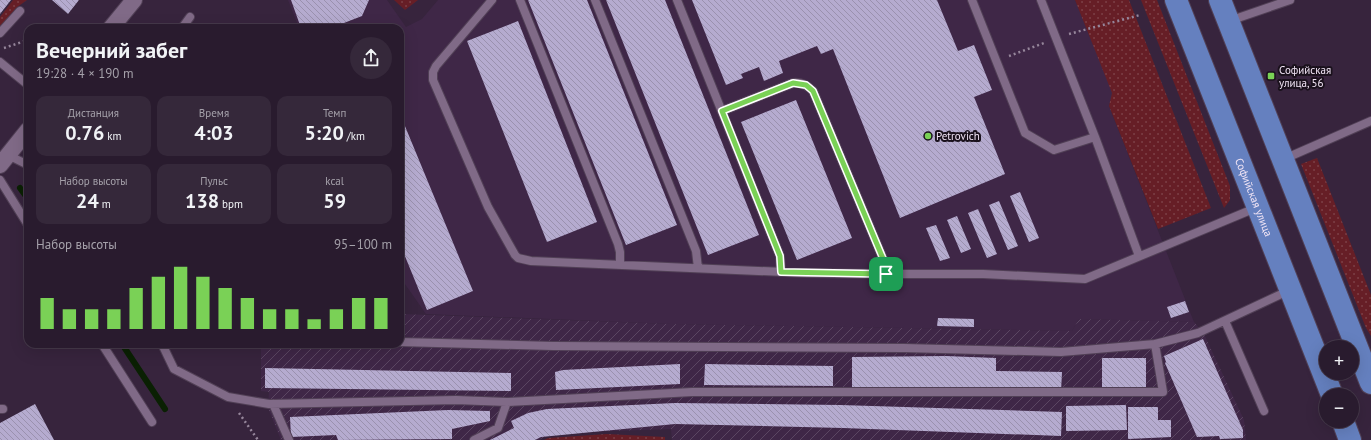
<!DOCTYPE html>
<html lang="ru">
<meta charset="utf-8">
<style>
body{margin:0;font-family:"PT Sans",sans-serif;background:#35283a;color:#f1f3f6;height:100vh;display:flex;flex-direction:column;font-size:15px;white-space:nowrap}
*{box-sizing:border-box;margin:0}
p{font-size:13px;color:#a5a1aa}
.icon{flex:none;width:22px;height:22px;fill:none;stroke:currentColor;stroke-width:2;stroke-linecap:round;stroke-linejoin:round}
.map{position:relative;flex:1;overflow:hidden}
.sheet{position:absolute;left:24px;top:24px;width:380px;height:324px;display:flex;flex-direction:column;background:#291b2e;border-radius:12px;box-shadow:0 4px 16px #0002,0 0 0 1px #45394a}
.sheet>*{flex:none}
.tools{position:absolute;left:1319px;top:340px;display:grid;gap:8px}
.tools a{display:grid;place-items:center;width:40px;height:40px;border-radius:50%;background:#291b2e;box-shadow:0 4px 16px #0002,0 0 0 1px #45394a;font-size:20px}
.pin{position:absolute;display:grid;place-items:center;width:34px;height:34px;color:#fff;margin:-17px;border-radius:8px;box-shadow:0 2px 6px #0006}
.round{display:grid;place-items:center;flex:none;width:42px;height:42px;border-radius:21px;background:#35283a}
.summary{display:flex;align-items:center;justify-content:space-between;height:68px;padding:0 12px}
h1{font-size:22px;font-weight:800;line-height:30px}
.metrics{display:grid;grid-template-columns:repeat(3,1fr);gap:6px;height:68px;padding:4px 12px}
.metrics div{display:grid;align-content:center;border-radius:10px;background:#35283a;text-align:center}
.metrics b{font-size:20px;font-weight:800}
.metrics small{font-size:11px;font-weight:400}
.metrics p{font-size:11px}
.chart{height:112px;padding:8px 12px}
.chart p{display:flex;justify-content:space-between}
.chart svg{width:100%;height:72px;margin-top:4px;stroke:#7ad156;stroke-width:6}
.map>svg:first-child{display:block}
.built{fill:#3f2747}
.industrial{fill:url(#industrial-furrows)}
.green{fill:url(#green-dots)}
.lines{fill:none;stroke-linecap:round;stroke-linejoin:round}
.stream{stroke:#0a2003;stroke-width:6}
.building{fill:url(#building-back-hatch)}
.lane-casing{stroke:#514056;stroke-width:10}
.street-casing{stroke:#514056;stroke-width:18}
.primary-casing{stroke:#514056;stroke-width:24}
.path{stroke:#96869b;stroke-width:2.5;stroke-dasharray:2 3;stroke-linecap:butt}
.lane{stroke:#806a87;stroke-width:8}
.street{stroke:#806a87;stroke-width:16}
.primary{stroke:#6580bf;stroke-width:22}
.route-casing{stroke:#fff;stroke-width:8}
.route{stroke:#7ad156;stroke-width:5}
.poi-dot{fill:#7ad156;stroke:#1a111c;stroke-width:1.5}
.labels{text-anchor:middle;stroke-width:4;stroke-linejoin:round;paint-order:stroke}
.poi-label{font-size:11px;fill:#f1e4f5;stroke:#1a111c;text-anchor:start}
.street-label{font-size:11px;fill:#f1e4f5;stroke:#1a111c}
</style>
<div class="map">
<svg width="1371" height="440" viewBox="0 0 1371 440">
<defs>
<pattern id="industrial-furrows" width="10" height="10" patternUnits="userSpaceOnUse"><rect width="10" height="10" fill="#3f2747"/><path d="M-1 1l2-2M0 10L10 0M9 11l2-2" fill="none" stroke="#5b4662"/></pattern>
<pattern id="green-dots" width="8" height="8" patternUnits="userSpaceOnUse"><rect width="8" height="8" fill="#661e26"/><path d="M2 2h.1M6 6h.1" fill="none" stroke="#7c3f46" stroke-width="1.8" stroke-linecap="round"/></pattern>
<pattern id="building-back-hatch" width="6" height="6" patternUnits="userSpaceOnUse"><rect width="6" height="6" fill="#b5abcf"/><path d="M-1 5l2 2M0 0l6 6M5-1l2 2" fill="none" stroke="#9a91ae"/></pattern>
</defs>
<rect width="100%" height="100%" fill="#37243d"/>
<path class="built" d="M288 0H387L406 27 422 19 438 0H1075L1113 93 1109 106 1194 322 1079 319 1072 331 670 324 426 314 400 277V28H299Z"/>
<path class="industrial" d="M400 314 670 324 1072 331 1079 319 1194 322 1204 334 1244 420 1246 440H672L671 429 552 433 539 440H281L268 408 269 392 261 391V344H400Z"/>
<path class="green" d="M13 0H27L16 8 0 28V17Z
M394 0H418L405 10Z
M1075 0H1129L1211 208 1158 229 1109 106 1112 93Z
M1141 0H1157L1230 186V200L1224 208Z
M1317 158 1371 295V336L1366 328 1301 164Z
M607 434 665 437V440H544L548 438Z"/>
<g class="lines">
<path class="stream" d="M20 188 28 199
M122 344 165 409"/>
</g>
<path class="building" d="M0 0H11L0 14Z
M52 0H79L68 14Z
M291 0H369L362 16 331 28H301Z
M528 0H587L677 225 626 245Z
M606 0H665L759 235 708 255Z
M692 0H937L958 51 974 45 992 90 974 97 1005 174 900 218 833 49 821 54 817 46 779 61 783 73 764 81 759 67 741 74 743 78 726 85Z
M518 21 597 222 547 242 467 41Z
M360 23 363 28H350Z
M796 100 852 238 797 260 741 122Z
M400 114 473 291 427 310 400 244Z
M1020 192 1039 238 1029 242 1010 196Z
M999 201 1018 246 1008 250 989 205Z
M978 209 997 254 987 258 968 213Z
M957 216 971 249 961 253 947 220Z
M936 225 950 258 940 261 926 228Z
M1185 301 1189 312 1171 318 1167 307Z
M938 318 974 319V327L937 326Z
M1203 339 1243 430V438L1220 439 1219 436 1197 437 1165 363 1166 362 1164 356Z
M946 356 996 358V371L1062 372 1061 392 852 387V357Z
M1102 358H1146V387H1102Z
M680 364V384L556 390 555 372 563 370Z
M705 364 833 366V386L704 385Z
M265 368 511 373V391L265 388Z
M675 403 840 405 1062 412 1061 436 843 428 675 424 541 437 535 440H490L514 428 511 421 528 413 547 409Z
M35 404 54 440H0V423Z
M1126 405 1127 430 1066 431V406Z
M1128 407H1158V420H1171V437L1128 439Z
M448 410 490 411V421L452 429V439L338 440 336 435 291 437 290 417Z"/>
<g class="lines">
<g class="lane-casing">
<path id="lane" d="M492 0 436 66 433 72V80L488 207 515 255 518 258 531 261 807 273 886 274
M520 0 618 244 620 252V265
M595 0 696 251 698 268
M677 0 780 256 781 272
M972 0 1025 133 1054 150 1095 137 1041 0
M1229 21 1290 0
M182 28 190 17
M0 33 20 11
M0 62 28 85
M722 111 793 83C802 82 808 86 813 91L884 261 886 274H983L1085 279 1258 207
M1095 137 1139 256
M8 155 28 165
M1284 159 1371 121
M0 180 28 225
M1225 321 1264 411
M400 342 553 346 904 348 1061 352 1155 344
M102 344 152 422
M162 344 174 369 228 397 269 404 456 400 507 402 692 392H1163L1155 344 1198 333 1290 290
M273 404 289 440
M0 409H3
M474 440 498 428 507 402"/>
</g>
<g class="street-casing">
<path id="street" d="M111 28 134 0
M0 165 28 130"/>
</g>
<g class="primary-casing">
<g id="primary">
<path id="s1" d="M1176 0 1332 395"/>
<path d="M1220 0 1371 383"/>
<path d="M1343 421 1350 440"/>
</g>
</g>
<path class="path" d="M64 28 71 26 75 27
M1069 34 1140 15
M4 48 28 40
M1009 56 1044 43
M239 413 258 440"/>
<use href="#lane" class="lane"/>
<use href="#street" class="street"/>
<use href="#primary" class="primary"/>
</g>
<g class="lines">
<g class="route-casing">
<path id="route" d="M793 83 806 85 813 91 884 261 886 274 781 272 780 256 722 111Z"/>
</g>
<use href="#route" class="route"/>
</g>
<g class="poi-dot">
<rect x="1267" y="72" width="8" height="8" rx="2"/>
<circle cx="928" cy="136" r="4"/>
</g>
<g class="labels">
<g class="poi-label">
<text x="1279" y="74">Софийская<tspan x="1279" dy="13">улица, 56</tspan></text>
<text x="936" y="140">Petrovich</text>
</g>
<g class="street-label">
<text dy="4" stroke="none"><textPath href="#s1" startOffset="212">Софийская улица</textPath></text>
</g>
</g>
</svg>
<div class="tools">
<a>+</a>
<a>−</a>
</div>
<div class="pin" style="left:886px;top:274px;background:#1e9e55"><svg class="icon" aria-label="arrive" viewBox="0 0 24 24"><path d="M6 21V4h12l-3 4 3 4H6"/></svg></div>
<section class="sheet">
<div class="summary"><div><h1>Вечерний забег</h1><p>19:28 · 4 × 190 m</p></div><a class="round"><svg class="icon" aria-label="share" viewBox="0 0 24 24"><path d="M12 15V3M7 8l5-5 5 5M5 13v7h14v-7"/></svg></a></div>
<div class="metrics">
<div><p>Дистанция</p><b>0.76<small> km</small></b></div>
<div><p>Время</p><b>4:03</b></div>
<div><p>Темп</p><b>5:20<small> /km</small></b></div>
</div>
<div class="metrics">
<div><p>Набор высоты</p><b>24<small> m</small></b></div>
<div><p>Пульс</p><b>138<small> bpm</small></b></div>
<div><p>kcal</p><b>59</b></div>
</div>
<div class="chart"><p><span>Набор высоты</span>95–100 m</p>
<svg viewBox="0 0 160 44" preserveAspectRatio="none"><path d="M5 44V25M15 44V32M25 44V32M35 44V32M45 44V19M55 44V12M65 44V6M75 44V12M85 44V19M95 44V25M105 44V32M115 44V32M125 44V38M135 44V32M145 44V25M155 44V25"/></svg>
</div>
</section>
</div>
